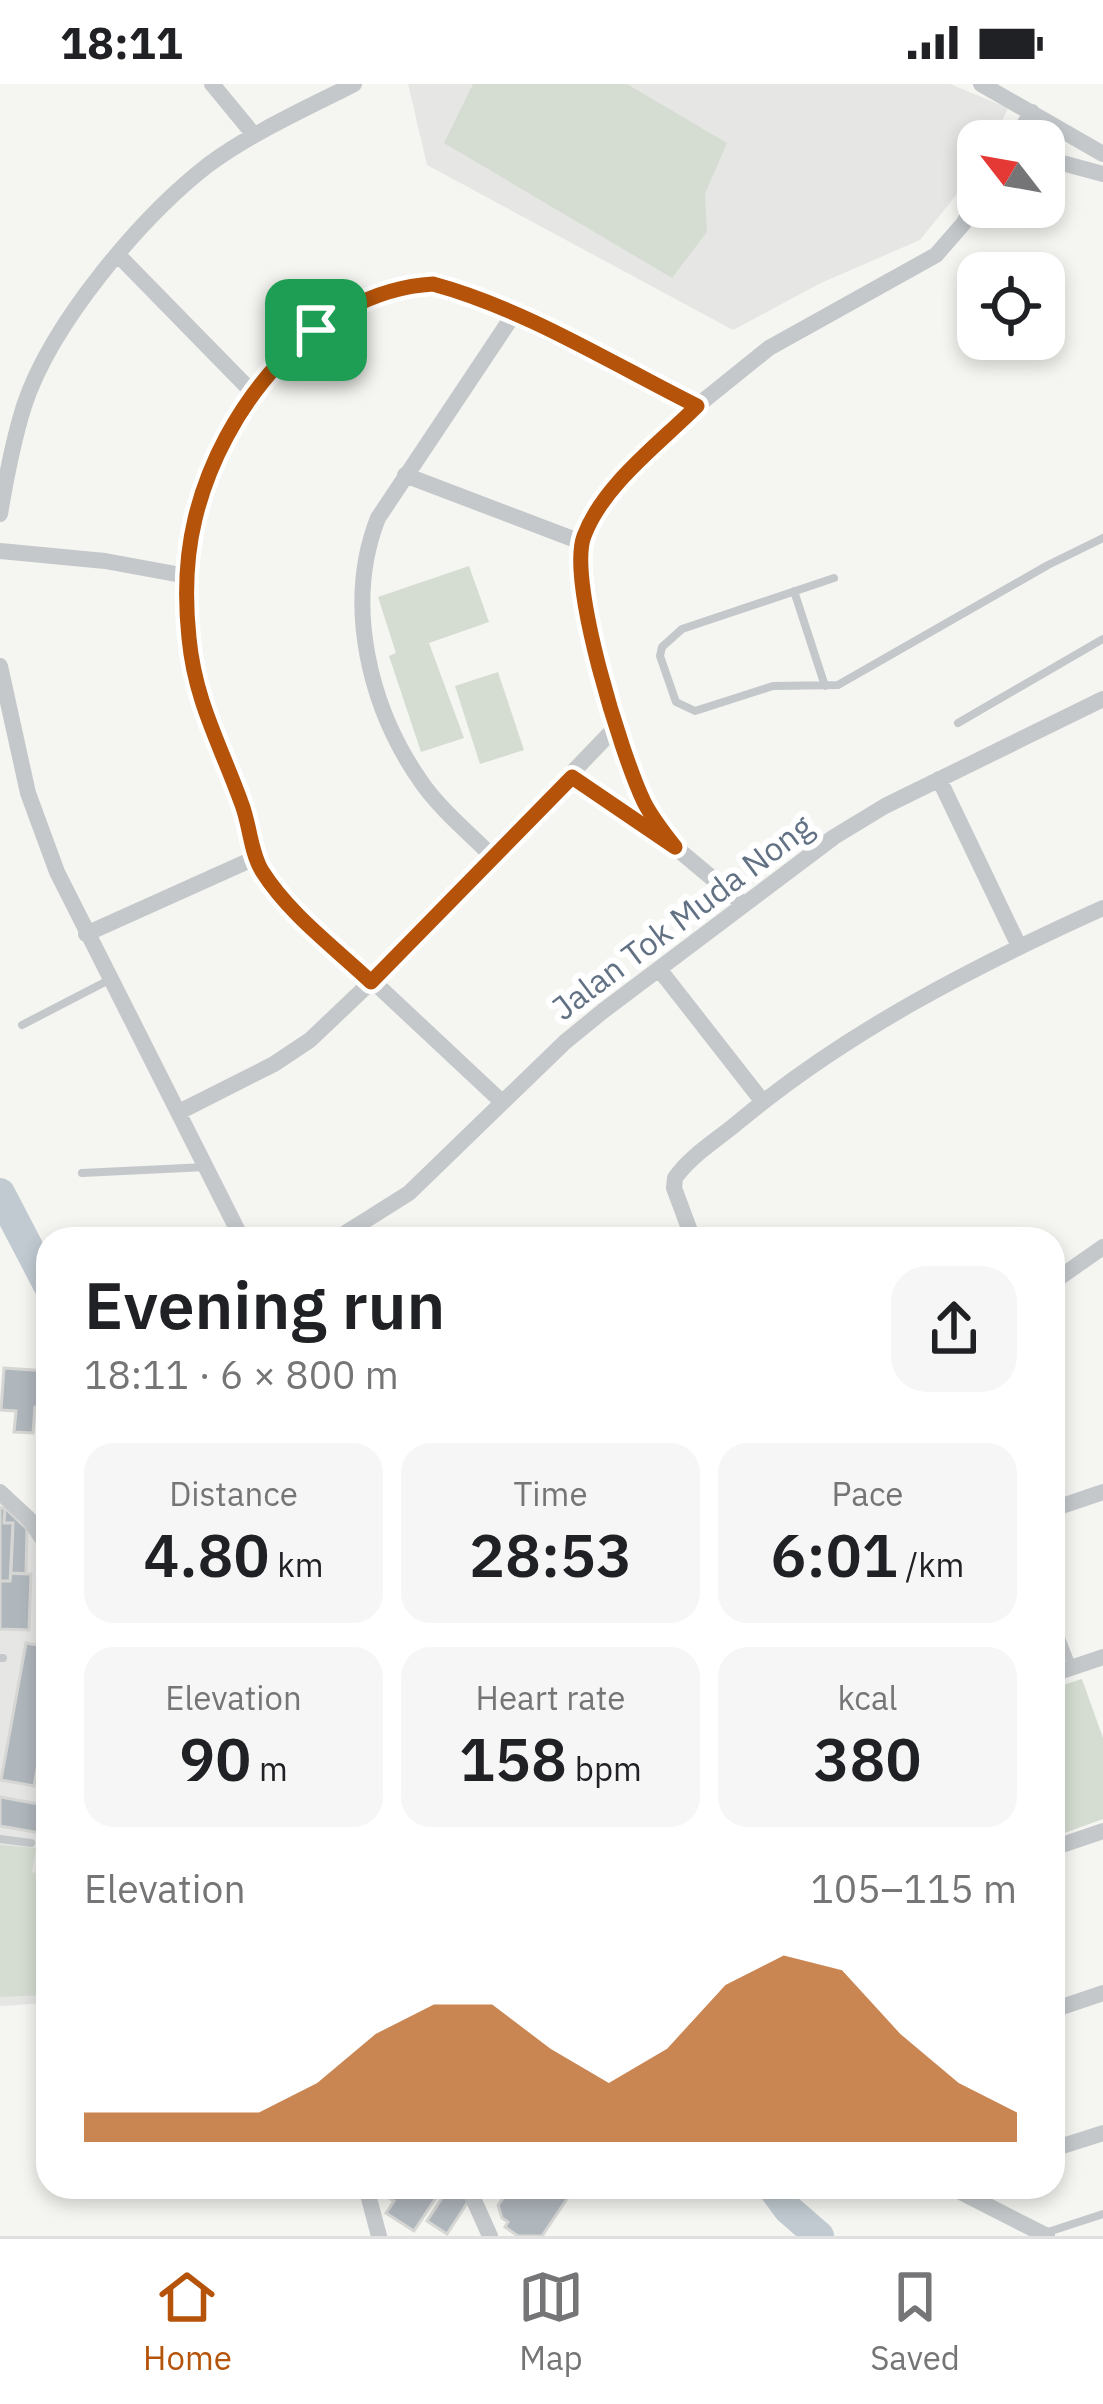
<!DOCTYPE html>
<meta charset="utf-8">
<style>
body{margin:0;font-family:"IBM Plex Sans",sans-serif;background:#f6f6f6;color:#202124;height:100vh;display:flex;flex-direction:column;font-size:45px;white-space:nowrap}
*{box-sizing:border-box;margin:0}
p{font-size:39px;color:#757577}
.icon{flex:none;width:66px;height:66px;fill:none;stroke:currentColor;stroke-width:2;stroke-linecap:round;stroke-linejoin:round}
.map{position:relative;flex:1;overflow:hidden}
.drawer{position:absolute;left:36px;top:1143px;width:1029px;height:972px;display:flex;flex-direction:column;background:#fff;border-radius:36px;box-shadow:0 6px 18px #0003}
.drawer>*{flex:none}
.needle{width:78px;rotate:301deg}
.controls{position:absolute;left:957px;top:36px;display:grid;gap:24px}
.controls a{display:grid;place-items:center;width:108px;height:108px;border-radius:24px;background:#fff;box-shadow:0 6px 18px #0003;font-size:60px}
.pin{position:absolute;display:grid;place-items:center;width:102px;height:102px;color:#fff;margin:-51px;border-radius:24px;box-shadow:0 6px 18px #0006}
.round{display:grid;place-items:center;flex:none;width:126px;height:126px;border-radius:36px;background:#f6f6f6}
.overview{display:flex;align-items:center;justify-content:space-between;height:204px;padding:0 48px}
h1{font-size:66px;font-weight:600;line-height:90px}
.stats{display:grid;grid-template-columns:repeat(3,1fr);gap:18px;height:204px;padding:12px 48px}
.stats div{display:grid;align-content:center;border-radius:30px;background:#f6f6f6;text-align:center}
.stats b{font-size:60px;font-weight:600}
.stats small{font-size:33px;font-weight:400}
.stats p{font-size:33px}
.chart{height:336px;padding:24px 48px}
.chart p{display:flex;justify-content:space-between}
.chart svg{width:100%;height:216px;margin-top:12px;fill:#b45309;opacity:.7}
.status{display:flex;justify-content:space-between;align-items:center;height:84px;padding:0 60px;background:#fff;direction:ltr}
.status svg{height:33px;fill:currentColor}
.dock{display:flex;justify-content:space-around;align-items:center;height:168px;border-top:3px solid #e0e0e0;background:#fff;font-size:33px;color:#757577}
.dock a{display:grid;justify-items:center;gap:6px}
.dock .active{color:#b45309}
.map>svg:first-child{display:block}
.built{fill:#e6e7e5}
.green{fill:#d5ddd2}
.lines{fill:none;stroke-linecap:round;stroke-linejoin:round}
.river{stroke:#c0cad0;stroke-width:30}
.building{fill:#afb6bc;stroke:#d6d7d4;stroke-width:3}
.lane{stroke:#c4c8cb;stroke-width:8}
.street{stroke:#c4c8cb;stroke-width:16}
.route-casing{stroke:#fff;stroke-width:24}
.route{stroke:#b45309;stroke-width:15}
.labels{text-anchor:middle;stroke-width:12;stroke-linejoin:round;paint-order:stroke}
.street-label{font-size:33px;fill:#627284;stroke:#fff}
</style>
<div class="status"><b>18:11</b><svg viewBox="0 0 49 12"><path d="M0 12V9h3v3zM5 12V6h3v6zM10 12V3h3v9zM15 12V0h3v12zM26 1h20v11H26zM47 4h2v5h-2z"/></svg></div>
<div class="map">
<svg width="1103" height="2152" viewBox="0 0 1103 2152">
<rect width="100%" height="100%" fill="#f5f5f1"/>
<path class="built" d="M408 0H950L1008 24 993 57H978V84L920 156 821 199 733 246 427 81Z
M0 1414 30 1445 48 1474V1919L0 1922Z"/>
<path class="green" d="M473 0H627L727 59 705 110 707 148 672 194 444 59Z
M469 482 489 538 429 559 464 654 421 668 389 572 396 569 378 513Z
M498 588 524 666 480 680 455 602Z
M1082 1595 1103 1654V1735L1053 1753V1604Z
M0 1761 36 1764 32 1788 48 1792V1911L0 1913Z"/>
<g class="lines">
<path class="river" d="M0 1109 48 1201
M772 2103 788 2125 819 2152"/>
</g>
<path class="building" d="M4 1284 48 1287V1324L35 1323 33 1349 14 1348 16 1327 1 1326Z
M0 1424H5L4 1439H13L10 1497H0Z
M5 1424 27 1445 26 1490 11 1489 13 1439H4Z
M11 1489 31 1490 29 1546 0 1545V1497H10Z
M26 1559 48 1563V1625L34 1702 1 1696Z
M0 1713 44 1721 40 1749 0 1742Z
M389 2103H430L439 2109 414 2147 386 2129 394 2117 384 2111Z
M449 2103 471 2113 447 2150 427 2137Z
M506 2103H575L542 2152H518L505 2143 508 2138 502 2134 498 2121 508 2108Z"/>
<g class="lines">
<path class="lane" d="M834 494 682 545 662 563 660 572 676 618 695 627 773 602 838 601 1048 481 1103 454
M794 507 825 602
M958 639 1103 555
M22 941 109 896
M82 1089 206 1083
M1053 1533 1072 1582
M0 1574H3
M0 1755 31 1759
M1048 2148 1103 2130"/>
<path class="street" d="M212 0 254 51
M981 0 1103 70
M1014 57 1032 28
M1044 74 1103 90
M118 171 254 310
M405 391 581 458
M0 430C6 394 13 357 24 322 51 240 140 134 208 81 253 48 305 25 354 0
M0 467 105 477 187 492
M0 582 28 709 57 788 242 1155
M572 693 660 753
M939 695 1019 862
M493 773C469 749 441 726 422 699 369 624 344 520 378 434L514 230
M743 820 675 763 645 718 615 644 582 491 581 458 592 434 611 409 697 322 769 264 936 171 963 140 978 116
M86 850 255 774
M659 885 763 1018
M502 1018 282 812C250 772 250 742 233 696 223 670 207 646 201 620 164 481 202 348 309 253 340 225 389 196 432 200 444 201 456 207 468 210L697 322
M179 1028 274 980 310 956 371 898 615 644
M336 1155 409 1109 565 958 603 927 834 753 885 722 1103 615
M693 1155 674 1104 675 1094C690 1072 717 1056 737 1039 846 948 974 882 1103 824
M1053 1198 1103 1163
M0 1408 29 1435 48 1463
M1053 1425 1103 1408
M1053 1590 1103 1573
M1053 1764 1103 1747
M1053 1926 1103 1909
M1053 2065 1103 2049
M366 2103 379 2152
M468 2103 490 2152
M951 2103 1047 2152"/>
</g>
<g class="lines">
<g class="route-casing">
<path id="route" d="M433 200C525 225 611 279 697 322 659 360 603 401 584 452 567 497 622 672 644 718 652 734 664 749 675 763L572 693 371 898C335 864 289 830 262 787 250 767 250 740 241 718 220 660 195 617 189 554 185 516 186 472 195 435 221 325 314 207 433 200Z"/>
</g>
<use href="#route" class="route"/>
</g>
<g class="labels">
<g class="street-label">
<text transform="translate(682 833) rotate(-37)" y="12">Jalan Tok Muda Nong</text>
</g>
</g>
</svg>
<div class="controls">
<a><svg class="needle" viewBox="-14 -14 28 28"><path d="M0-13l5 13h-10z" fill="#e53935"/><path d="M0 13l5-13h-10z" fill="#757577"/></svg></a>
<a><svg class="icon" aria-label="locate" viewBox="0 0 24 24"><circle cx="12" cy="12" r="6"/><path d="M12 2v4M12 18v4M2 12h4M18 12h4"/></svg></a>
</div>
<div class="pin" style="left:316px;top:246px;background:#1e9e55"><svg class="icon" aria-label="arrive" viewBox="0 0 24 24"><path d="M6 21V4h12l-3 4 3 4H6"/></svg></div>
<section class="drawer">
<div class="overview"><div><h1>Evening run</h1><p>18:11 · 6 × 800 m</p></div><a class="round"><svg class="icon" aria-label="share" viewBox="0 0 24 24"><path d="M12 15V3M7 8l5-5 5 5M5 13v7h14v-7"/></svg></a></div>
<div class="stats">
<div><p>Distance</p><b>4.80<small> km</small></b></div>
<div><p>Time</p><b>28:53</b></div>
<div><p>Pace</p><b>6:01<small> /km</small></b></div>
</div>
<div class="stats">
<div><p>Elevation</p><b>90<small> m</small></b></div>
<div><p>Heart rate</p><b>158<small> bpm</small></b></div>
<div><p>kcal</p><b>380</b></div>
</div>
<div class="chart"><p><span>Elevation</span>105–115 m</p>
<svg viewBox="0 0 160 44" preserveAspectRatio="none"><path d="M0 44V38L10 38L20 38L30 38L40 32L50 22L60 16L70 16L80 25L90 32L100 25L110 12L120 6L130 9L140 22L150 32L160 38V44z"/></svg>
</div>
</section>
</div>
<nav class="dock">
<a class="active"><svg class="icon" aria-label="home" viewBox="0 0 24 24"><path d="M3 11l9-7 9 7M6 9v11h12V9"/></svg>Home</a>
<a><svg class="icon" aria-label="map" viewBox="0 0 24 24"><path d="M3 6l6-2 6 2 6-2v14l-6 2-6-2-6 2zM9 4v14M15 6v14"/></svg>Map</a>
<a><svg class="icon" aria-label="saved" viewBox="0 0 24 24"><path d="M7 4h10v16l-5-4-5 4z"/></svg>Saved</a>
</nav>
